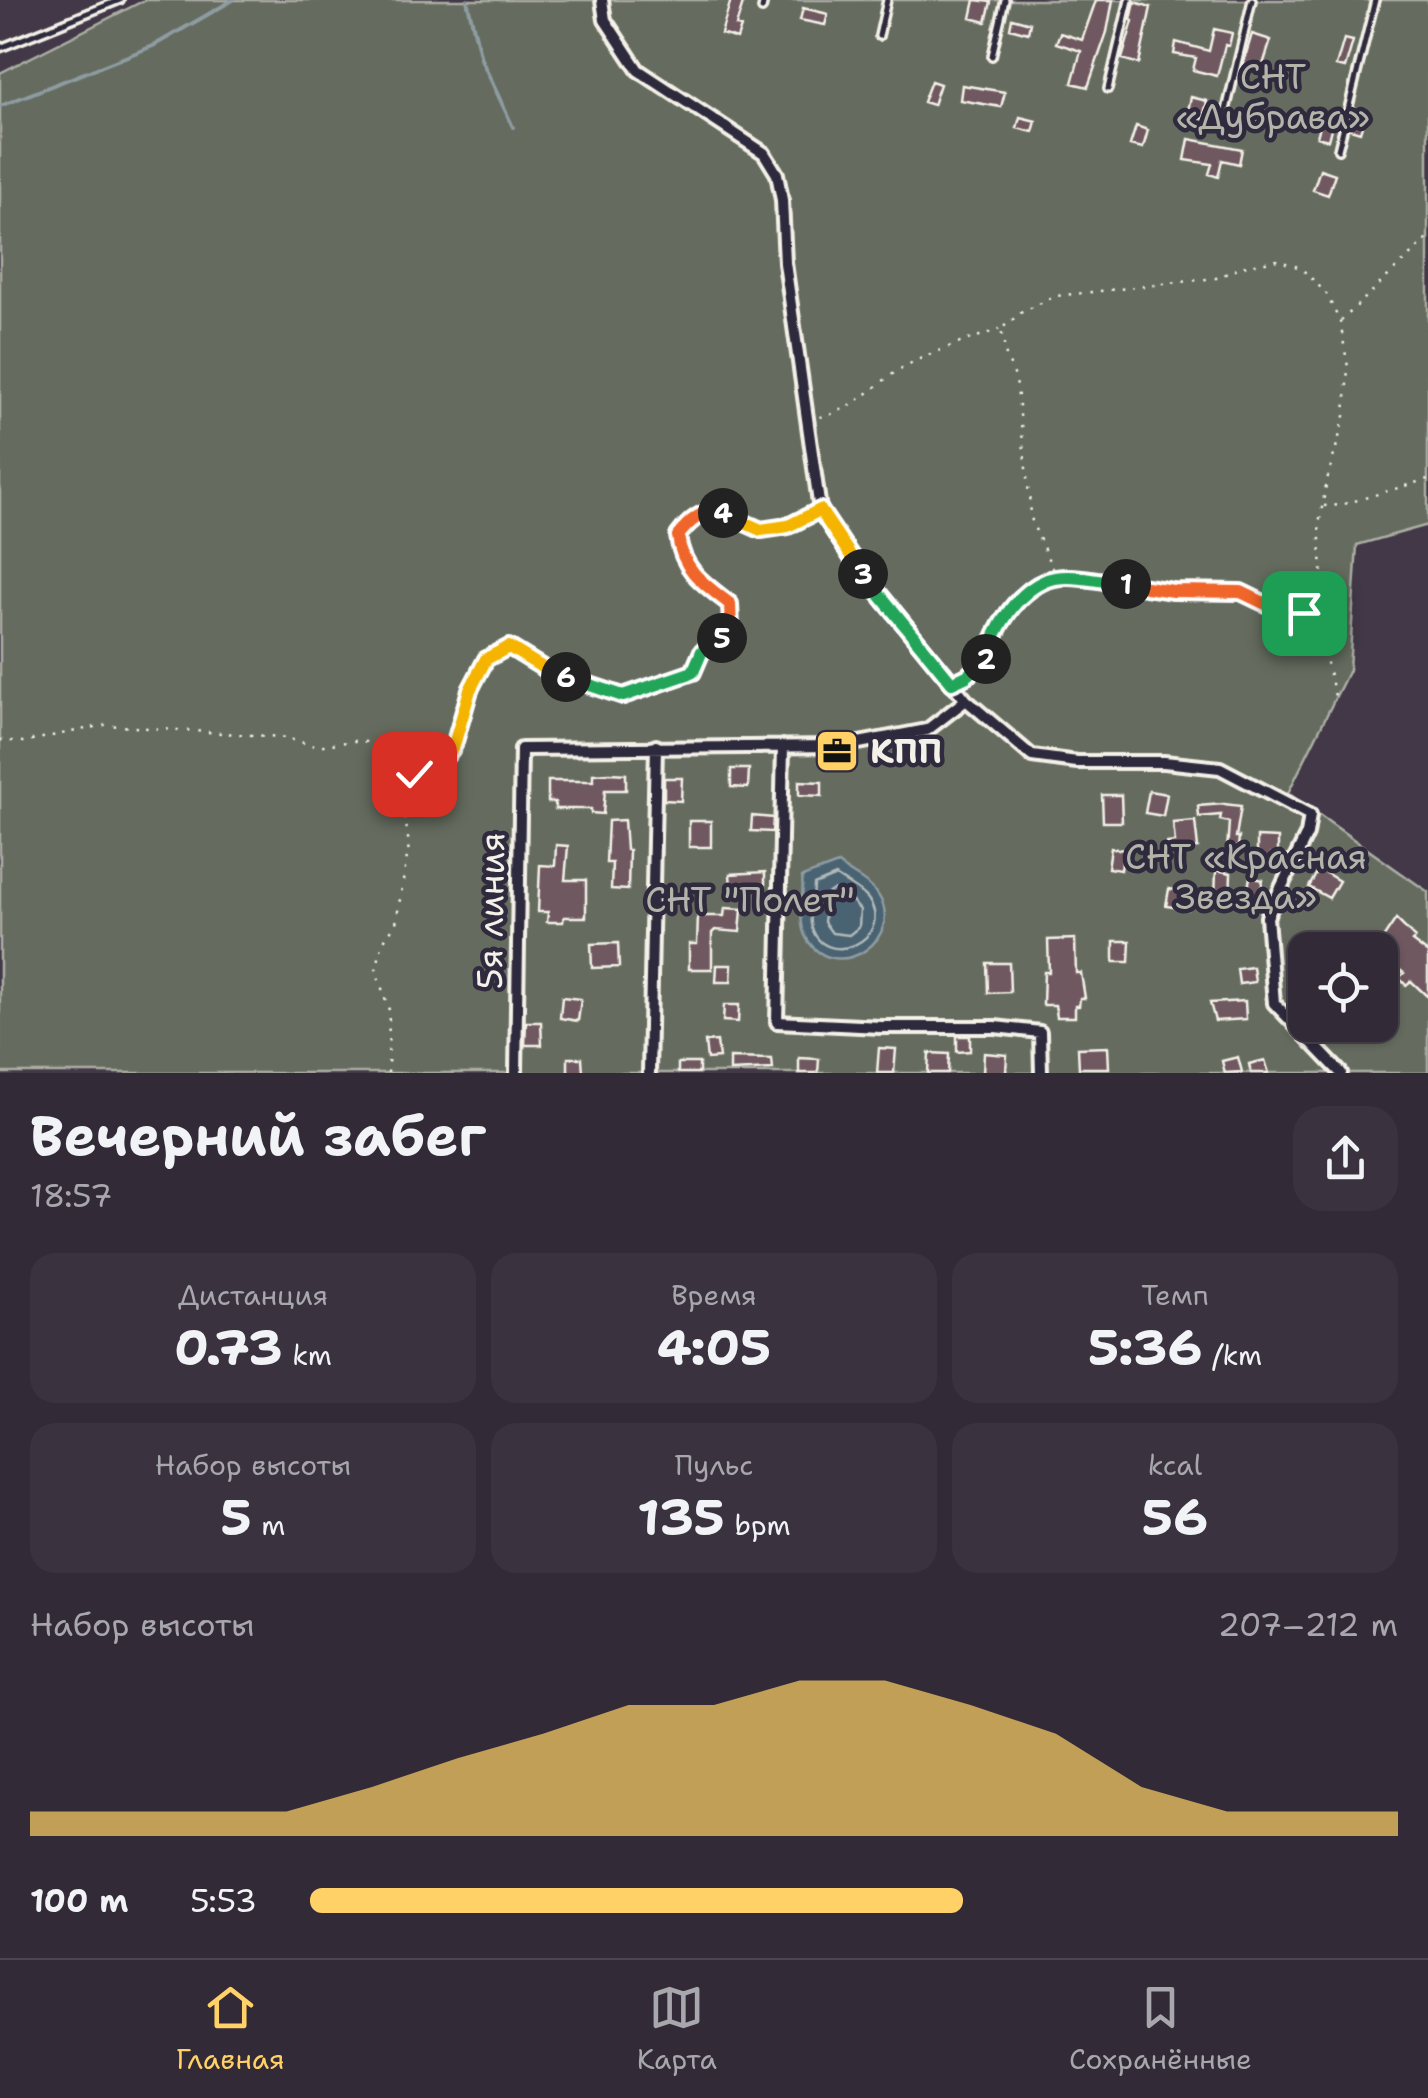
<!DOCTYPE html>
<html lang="ru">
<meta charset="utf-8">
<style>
body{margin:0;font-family:"Shantell Sans",sans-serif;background:#3a323e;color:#f1f3f6;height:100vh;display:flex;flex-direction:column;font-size:38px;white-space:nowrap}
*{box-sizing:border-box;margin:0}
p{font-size:32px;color:#a8a7ad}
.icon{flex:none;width:55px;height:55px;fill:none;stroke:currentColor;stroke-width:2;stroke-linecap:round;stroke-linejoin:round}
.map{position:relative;height:1073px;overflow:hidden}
.sheet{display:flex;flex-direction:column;background:#322a36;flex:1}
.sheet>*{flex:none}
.tools{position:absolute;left:1288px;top:932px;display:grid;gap:20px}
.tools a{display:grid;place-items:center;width:110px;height:110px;border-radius:20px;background:#322a36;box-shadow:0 2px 8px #0004,0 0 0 2px #4d4651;font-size:50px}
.pin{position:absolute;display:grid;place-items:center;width:85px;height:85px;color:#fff;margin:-42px;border-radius:20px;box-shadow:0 5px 15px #0006}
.km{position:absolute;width:50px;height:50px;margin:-25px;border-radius:50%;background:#222;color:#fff;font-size:28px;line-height:50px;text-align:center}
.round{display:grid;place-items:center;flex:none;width:105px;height:105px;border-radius:30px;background:#3a323e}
.headline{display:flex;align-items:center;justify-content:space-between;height:170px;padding:0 30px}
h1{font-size:55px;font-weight:700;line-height:75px}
.metrics{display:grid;grid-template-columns:repeat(3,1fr);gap:15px;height:170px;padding:10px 30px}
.metrics div{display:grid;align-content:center;border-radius:25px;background:#3a323e;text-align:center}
.metrics b{font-size:50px;font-weight:700}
.metrics small{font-size:28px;font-weight:400}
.metrics p{font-size:28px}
.chart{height:280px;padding:20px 30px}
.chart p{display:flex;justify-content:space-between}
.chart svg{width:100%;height:180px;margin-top:10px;fill:#ffd166;opacity:.7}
ul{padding:0 30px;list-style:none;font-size:32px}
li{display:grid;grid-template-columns:160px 120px 1fr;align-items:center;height:75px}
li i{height:25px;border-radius:12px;background:#ffd166}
.tabs{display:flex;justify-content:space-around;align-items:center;height:140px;border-top:2px solid #4d4651;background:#322a36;font-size:28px;color:#a8a7ad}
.tabs a{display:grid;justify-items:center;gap:5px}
.tabs .active{color:#ffd166}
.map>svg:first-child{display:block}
.green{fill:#656c5f;stroke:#acaea4;stroke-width:2.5;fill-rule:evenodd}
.water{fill:#4a6373;stroke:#8e9ca2;stroke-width:2.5}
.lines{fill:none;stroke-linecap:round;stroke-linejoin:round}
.shore{stroke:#b0b8b9;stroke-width:2.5}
.stream{stroke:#8e9ca2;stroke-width:4}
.building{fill:#6f5860;stroke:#f4f1e8;stroke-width:2.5}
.service-casing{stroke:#f4f1e8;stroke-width:12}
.minor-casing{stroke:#f4f1e8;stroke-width:18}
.path{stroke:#f4f1e8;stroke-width:2.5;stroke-dasharray:2.5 8;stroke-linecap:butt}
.service{stroke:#2f2a3d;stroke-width:5}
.minor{stroke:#2f2a3d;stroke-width:10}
.split-1-casing{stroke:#fff;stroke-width:20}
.split-2-casing{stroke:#fff;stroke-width:20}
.split-3-casing{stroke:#fff;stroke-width:20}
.split-4-casing{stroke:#fff;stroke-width:20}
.split-5-casing{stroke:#fff;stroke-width:20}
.split-6-casing{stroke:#fff;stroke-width:20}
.split-7-casing{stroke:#fff;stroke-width:20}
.split-8-casing{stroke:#fff;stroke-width:20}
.split-1{stroke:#f0652b;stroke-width:12}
.split-2{stroke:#22a559;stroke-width:12}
.split-3{stroke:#22a559;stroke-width:12}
.split-4{stroke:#f5b400;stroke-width:12}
.split-5{stroke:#f0652b;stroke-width:12}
.split-6{stroke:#22a559;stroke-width:12}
.split-7{stroke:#f5b400;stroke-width:12}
.split-8{stroke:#f5b400;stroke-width:12}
.labels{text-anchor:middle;stroke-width:9;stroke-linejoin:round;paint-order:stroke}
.park-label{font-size:35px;fill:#b4b5aa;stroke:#2f2a3d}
.poi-label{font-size:35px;font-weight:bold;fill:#f4f1e8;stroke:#2f2a3d;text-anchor:start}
.street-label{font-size:35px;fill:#f4f1e8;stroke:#2f2a3d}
</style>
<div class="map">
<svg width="1428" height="1073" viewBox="0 0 1428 1073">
<rect width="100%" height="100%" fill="#423848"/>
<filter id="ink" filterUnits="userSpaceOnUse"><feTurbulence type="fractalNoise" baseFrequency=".01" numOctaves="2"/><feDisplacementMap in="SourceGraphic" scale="20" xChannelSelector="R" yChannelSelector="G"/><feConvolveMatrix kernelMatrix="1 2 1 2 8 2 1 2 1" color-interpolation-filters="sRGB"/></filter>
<g filter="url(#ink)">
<path class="green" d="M145 0H1428V525L1357 545 1349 670 1288 793 1428 892V1073H0V73ZM1305 950H1380V1025H1305Z"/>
<path class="water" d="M838 864C850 874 866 880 876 892 910 937 836 987 807 939 796 921 805 897 802 877Z"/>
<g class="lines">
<path class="shore" d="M836 876C846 884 860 889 868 899 897 939 822 973 811 924 809 912 814 897 814 885Z
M833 890 852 901 860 910 859 927 849 935 832 933 824 922 827 894Z"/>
<path class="stream" d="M467 0 481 59 513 127
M0 106 153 46 233 0"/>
</g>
<path class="building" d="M731 0H744L736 26 741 27 737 39 721 34Z
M975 0 991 2 986 22 971 18Z
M1096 0H1113L1107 32 1088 87 1072 83 1081 51 1056 43 1060 33 1082 40Z
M1135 2 1151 7 1139 64 1122 59 1133 21 1131 20Z
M803 8 828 14 825 25 800 20Z
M1012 18 1030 23 1028 33 1010 28Z
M1214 29 1232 33 1229 46 1225 45 1217 76 1193 70 1196 58 1174 54 1176 42 1209 51Z
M1252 34 1271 40 1262 68 1243 64Z
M1344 39 1353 41 1345 68 1336 66Z
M931 81 940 84 933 105 923 102Z
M962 85 1005 92 1001 107 960 100Z
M1191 97 1207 101 1203 119 1187 115Z
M1354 112 1365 115 1360 132 1350 129Z
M1246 114 1260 117 1257 131 1243 127Z
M1020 117 1036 121 1033 132 1017 128Z
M1322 118 1333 121 1328 140 1317 137Z
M1136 126 1148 130 1143 148 1130 145Z
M1189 139 1242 149 1239 164 1222 160 1218 177 1209 174 1212 164 1185 160Z
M1320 169 1335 174 1328 195 1313 190Z
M731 769H749L748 788 731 787Z
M610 773 626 774V790H605L603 814 591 813V809H555V802H548V781H593V774Z
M664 778H682L681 801 664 800Z
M799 781 822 782V796L799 795Z
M1149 791 1167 794 1163 816 1145 813Z
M1102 795H1121L1122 822H1103Z
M1224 804 1241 806 1236 837H1239L1238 847H1235L1234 852 1227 851 1229 822 1220 820 1221 815 1199 817 1198 806Z
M752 816 773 818 772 832 751 831Z
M624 820 626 850H629L628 890 611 889 612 863H606L608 821Z
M689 821H711V847H689Z
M1195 821 1198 848 1169 853 1167 843 1175 842 1173 823Z
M1257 837 1278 838V854H1271L1270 860 1257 859Z
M556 845 568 846 565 880H586V917H564L563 922H547L548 912H538L540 865 555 866Z
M1111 848 1124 850 1121 870 1108 868Z
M1319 869 1339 881 1329 898 1309 887Z
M1216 870 1231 873 1230 899 1215 898Z
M765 872V889L731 887 730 874Z
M1250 877 1263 880 1259 897 1247 894Z
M1169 889 1190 892 1188 909 1166 906Z
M725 908 742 909 740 932 715 930 712 933V969H689V944H697L698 916H724Z
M1396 919 1415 938 1412 941 1428 953V997L1411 981 1406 985 1399 978 1404 973 1380 956V950H1375Z
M1075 939 1076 973H1081L1085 998H1080L1079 1006H1075V1017H1057L1055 1005H1043L1044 972H1049L1048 940Z
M1114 941H1130L1129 962H1114Z
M618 943 619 967 592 968 591 944Z
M987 963H1009L1010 992 988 993Z
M717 965H732L731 982H716Z
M1253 967 1255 982 1239 984 1237 969Z
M562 997 581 999 578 1021 560 1018Z
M1245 1001 1246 1019 1215 1021 1210 1003Z
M724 1005H739L738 1022 723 1021Z
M526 1022H541L542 1045H525Z
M957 1036H970V1051L957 1052Z
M717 1041 719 1058 707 1059 705 1042Z
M1108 1047 1109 1068H1079L1078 1048Z
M879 1048 896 1049 894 1073H877Z
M929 1053 949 1054 948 1073H928Z
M984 1053 1007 1055 1006 1073H983Z
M1238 1057 1242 1072 1225 1073 1222 1061Z
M568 1058H582L583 1073H568Z
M730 1058 772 1059 773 1069 730 1071Z
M799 1058 819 1059 818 1073H799Z
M1265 1060 1269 1073H1251L1249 1064Z
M678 1063H699V1073H678Z"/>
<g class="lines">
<g class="service-casing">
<path id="service" d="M762 9 764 0
M879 36 887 0
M0 48 120 0
M992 56 1005 0
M1108 89 1129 0
M1224 119 1252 0
M1338 150 1375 0"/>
</g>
<g class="minor-casing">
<path id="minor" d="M602 0 605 20 638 70 764 153 777 174 782 200 785 263 820 510 854 563 966 700 1032 756 1077 762H1164L1220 768 1310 815 1307 834 1267 917 1274 1003 1341 1073
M783 746 777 1022 881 1027H995L1040 1032 1041 1073
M516 1073 521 749 843 746 927 730 966 700
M649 1073 656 746"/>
</g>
<path class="path" d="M1341 321 1428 238
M820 417C853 411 874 385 902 368 932 351 967 341 999 329
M1324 506 1341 505 1428 479
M1057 579 1032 522 1016 379 1006 356 1001 329 1022 312 1056 296 1216 278 1244 266 1277 260 1301 268 1326 293 1340 322 1348 367 1345 416 1327 480 1319 524 1325 617
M962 678 984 663 992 639 1006 615 1048 580 1073 578 1173 591 1241 593 1270 607 1325 617V655L1336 700
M0 740 23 742 105 725 281 737 316 746 354 741 410 745 432 768 452 750 470 690 486 659 509 647 548 671 623 696 693 672 702 651C726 641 731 629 730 604 704 584 681 570 679 536L691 519 715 510C761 525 761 540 810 514
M388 1073 389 1010 376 970 383 942 396 923 409 845 403 804 414 774 432 768"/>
<use href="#service" class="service"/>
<use href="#minor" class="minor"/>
</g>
</g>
<g class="lines" filter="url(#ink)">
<g class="split-1-casing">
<path id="split-1" d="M1126 584 1173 591 1241 592 1270 606 1304 613"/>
</g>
<g class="split-2-casing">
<path id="split-2" d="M986 659C995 629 1015 593 1047 580 1069 572 1103 582 1126 584"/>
</g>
<g class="split-3-casing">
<path id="split-3" d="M863 574 952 683 967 676 986 659"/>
</g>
<g class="split-4-casing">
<path id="split-4" d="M723 513 761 530 788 526 820 510 863 574"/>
</g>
<g class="split-5-casing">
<path id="split-5" d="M722 638 731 627 730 604C704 584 682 570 678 536 689 521 704 507 723 513"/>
</g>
<g class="split-6-casing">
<path id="split-6" d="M566 677 623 696 693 672 702 651 717 645 722 638"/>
</g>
<g class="split-7-casing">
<path id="split-7" d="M454 745 470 690 486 659 509 647 548 671 566 677"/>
</g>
<g class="split-8-casing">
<path id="split-8" d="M414 774C430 768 447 760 454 745"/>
</g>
<use href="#split-1" class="split-1"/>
<use href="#split-2" class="split-2"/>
<use href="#split-3" class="split-3"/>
<use href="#split-4" class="split-4"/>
<use href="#split-5" class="split-5"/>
<use href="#split-6" class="split-6"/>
<use href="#split-7" class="split-7"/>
<use href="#split-8" class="split-8"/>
</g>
<defs>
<g id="office-square" transform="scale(2.25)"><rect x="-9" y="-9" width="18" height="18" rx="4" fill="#ffd166" stroke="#2f2a3d"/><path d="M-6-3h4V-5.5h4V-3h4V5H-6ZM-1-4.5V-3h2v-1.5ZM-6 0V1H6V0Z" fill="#111"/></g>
</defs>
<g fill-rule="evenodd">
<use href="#office-square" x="837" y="751"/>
</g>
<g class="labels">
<g class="park-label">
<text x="1273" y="89">СНТ<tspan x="1273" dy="40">«Дубрава»</tspan></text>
<text x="1246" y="869">СНТ «Красная<tspan x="1246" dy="40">Звезда»</tspan></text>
<text x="750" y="912">СНТ "Полет"</text>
</g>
<g class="poi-label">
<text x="870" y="763">КПП</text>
</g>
<g class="street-label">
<text transform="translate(491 911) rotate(-89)" y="12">5я линия</text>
</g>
</g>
</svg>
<div class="tools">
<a><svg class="icon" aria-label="locate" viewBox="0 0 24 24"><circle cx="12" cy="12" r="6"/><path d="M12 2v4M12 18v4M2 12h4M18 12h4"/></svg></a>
</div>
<div class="pin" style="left:1304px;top:613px;background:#1e9e55"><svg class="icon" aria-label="arrive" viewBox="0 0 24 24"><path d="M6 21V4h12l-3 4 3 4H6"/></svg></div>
<div class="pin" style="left:414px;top:774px;background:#d93025"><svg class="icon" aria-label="check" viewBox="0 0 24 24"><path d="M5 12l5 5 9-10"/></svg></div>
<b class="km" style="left:1126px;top:584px">1</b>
<b class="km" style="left:986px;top:659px">2</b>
<b class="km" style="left:863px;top:574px">3</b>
<b class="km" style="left:723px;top:513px">4</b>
<b class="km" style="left:722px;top:638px">5</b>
<b class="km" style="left:566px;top:677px">6</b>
</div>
<section class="sheet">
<div class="headline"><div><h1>Вечерний забег</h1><p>18:57</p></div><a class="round"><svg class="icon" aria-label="share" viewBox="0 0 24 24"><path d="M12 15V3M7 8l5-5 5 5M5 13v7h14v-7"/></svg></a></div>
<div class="metrics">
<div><p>Дистанция</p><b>0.73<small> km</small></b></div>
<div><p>Время</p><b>4:05</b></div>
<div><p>Темп</p><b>5:36<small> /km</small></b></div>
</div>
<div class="metrics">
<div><p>Набор высоты</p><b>5<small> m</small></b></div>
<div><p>Пульс</p><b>135<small> bpm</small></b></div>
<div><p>kcal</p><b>56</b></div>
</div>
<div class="chart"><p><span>Набор высоты</span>207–212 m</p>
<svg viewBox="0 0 160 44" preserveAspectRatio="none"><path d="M0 44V38L10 38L20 38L30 38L40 32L50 25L60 19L70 12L80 12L90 6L100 6L110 12L120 19L130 32L140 38L150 38L160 38V44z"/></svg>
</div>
<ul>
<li><b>100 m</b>5:53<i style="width:60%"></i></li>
</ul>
</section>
<nav class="tabs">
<a class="active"><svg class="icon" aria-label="home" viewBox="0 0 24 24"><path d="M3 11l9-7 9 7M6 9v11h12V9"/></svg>Главная</a>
<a><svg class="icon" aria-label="map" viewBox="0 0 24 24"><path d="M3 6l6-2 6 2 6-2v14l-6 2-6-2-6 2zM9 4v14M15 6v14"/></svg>Карта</a>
<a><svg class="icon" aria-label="saved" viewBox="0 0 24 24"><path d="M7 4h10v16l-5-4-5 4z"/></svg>Сохранённые</a>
</nav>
